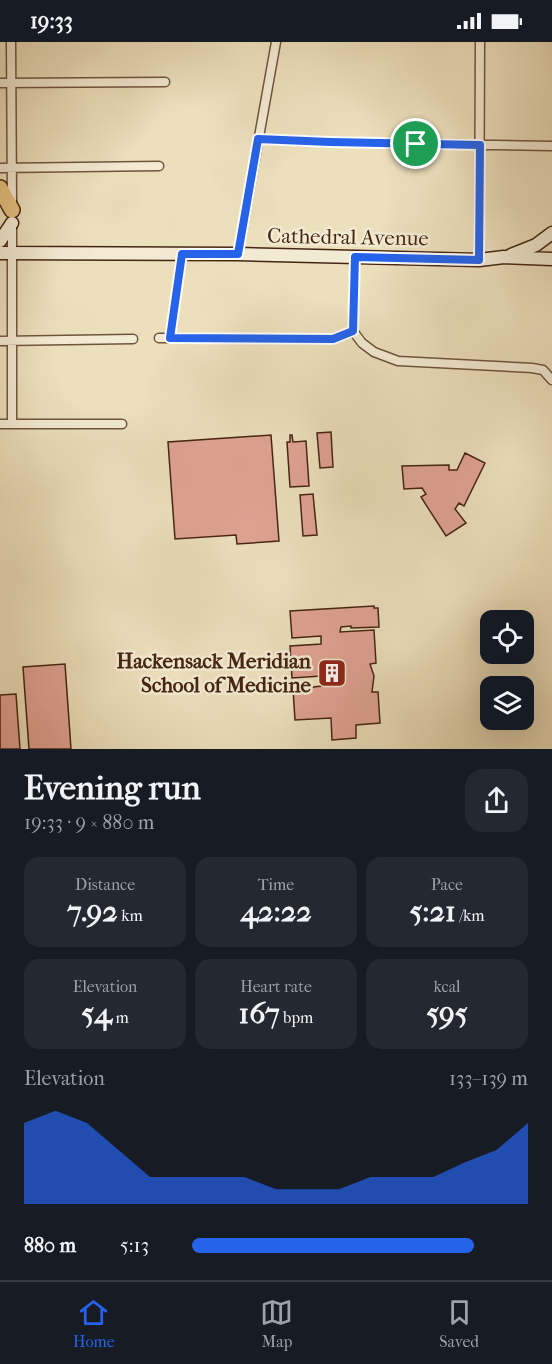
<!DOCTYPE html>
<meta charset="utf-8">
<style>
body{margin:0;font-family:"IM FELL French Canon",serif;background:#242831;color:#f1f3f6;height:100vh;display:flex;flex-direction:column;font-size:22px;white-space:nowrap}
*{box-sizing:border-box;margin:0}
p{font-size:20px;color:#9ea1a6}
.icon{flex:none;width:33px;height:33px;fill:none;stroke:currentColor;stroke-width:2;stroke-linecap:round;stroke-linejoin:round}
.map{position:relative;height:707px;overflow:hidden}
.sheet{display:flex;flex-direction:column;background:#171b24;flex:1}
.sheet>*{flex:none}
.controls{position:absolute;left:480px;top:568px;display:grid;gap:12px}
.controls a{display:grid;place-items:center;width:54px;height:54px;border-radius:12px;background:#171b24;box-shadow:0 6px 24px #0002;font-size:30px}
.pin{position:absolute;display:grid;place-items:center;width:51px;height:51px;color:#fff;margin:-26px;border:3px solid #fff;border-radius:50%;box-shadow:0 2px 6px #0007}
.round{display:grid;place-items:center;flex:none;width:63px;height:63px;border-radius:18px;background:#242831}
.headline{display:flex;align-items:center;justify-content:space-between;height:102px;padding:0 24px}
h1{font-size:33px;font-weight:700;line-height:45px}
.metrics{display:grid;grid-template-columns:repeat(3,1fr);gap:9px;height:102px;padding:6px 24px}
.metrics div{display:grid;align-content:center;border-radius:15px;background:#242831;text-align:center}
.metrics b{font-size:30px;font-weight:700}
.metrics small{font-size:16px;font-weight:400}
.metrics p{font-size:16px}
.chart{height:168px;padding:12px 24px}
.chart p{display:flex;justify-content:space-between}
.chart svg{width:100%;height:108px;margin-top:6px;fill:#2563eb;opacity:.7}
ul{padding:0 24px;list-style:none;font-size:20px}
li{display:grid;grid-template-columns:96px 72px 1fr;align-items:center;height:45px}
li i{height:15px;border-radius:8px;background:#2563eb}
.status{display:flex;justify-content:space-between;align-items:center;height:42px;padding:0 30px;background:#171b24;direction:ltr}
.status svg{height:16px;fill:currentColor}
.tabs{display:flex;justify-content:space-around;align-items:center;height:84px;border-top:2px solid #363941;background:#171b24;font-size:16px;color:#9ea1a6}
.tabs a{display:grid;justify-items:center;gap:3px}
.tabs .on{color:#2563eb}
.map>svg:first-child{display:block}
.building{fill:#e0a393;stroke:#452512;stroke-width:1.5}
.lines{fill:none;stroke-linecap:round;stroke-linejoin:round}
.street-casing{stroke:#6f543c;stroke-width:11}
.secondary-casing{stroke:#452512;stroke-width:15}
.highway-casing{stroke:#452512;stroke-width:18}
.street{stroke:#f3ead3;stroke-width:8}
.secondary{stroke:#f3ead3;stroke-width:12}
.highway{stroke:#e6c07e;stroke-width:15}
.route-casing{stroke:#fff;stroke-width:12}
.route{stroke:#2563eb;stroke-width:8}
.labels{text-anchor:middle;stroke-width:5;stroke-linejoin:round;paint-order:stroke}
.street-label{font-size:21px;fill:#452512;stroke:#f3ead3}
.poi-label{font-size:21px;font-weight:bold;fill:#452512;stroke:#f3ead3;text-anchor:end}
</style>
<div class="status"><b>19:33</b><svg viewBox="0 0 49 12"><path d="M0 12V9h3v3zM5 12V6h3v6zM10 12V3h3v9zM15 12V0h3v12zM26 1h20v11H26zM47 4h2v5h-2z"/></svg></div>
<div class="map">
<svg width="552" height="707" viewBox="0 0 552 707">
<rect width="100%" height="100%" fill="#ecdfbc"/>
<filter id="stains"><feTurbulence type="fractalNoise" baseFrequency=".00333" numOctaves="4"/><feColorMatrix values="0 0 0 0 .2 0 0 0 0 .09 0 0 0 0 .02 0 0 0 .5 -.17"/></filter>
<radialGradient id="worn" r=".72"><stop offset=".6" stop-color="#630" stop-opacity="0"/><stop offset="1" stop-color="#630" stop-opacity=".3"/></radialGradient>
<path class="building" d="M331 390 333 425 320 426 317 391Z
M271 393 279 499 237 502 236 493 175 497 168 400Z
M290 393H292L293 400 306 399 309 444 290 445 287 400H290Z
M465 411 485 421 464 464 459 461 455 467 466 481 446 494 421 455 426 452 422 446 404 447 402 424 449 423V428H457Z
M313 452 317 493 303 494 300 453Z
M374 564V566H378L379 585 351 586V584L341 585 340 590 374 588 376 621 370 622 374 634 372 650H378L380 681 356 683V696L332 698 331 676 295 678 293 647 322 644 321 634 292 636 290 604 321 602V594L292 596 290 569Z
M65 622 71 707H29L23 625Z
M16 652 20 707H0V653Z"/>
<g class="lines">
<g class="street-casing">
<path id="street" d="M11 0 12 160
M0 41 165 40
M258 97 330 100 552 104
M0 126 159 124
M12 182V382
M238 212 276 0
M479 218 480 0
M353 289 362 301 374 310 398 319 532 326 543 328 552 338
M353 289 355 215
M159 296 333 297 353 289
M170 296 182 212
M0 299 133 297
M0 382H122"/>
</g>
<g class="secondary-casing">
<path id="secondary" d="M0 199 12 181
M0 211 238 212 479 218 504 215 552 217
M511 213 536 203 552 191"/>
</g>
<g class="highway-casing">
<path id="highway" d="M0 146 12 168"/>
</g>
<use href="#street" class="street"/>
<use href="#secondary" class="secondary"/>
<use href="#highway" class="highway"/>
</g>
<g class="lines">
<g class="route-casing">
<path id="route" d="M258 97 330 100 480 103 479 218 355 215 353 289 333 297 170 296 182 212H238Z"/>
</g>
<use href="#route" class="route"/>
</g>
<defs>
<g id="building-square" transform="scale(1.5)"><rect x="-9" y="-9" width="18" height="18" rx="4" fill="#8f2418" stroke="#f3ead3"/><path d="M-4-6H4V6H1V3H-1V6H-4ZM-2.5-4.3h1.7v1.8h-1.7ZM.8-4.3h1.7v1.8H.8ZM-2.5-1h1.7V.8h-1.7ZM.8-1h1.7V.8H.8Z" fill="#fff"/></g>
</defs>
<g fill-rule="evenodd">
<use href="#building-square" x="332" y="631"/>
</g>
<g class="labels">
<g class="street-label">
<text transform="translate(348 195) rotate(1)" y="7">Cathedral Avenue</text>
</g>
<g class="poi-label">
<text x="311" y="626">Hackensack Meridian<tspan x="311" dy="24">School of Medicine</tspan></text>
</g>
</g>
<rect width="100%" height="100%" filter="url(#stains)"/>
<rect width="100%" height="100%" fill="url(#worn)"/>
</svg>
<div class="controls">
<a><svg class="icon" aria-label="locate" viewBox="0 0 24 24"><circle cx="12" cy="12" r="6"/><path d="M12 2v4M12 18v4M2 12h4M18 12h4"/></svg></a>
<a><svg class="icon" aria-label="layers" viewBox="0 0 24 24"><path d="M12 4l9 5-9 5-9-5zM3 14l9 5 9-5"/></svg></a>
</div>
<div class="pin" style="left:416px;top:102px;background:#1e9e55"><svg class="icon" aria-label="arrive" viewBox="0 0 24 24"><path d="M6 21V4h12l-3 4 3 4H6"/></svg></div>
</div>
<section class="sheet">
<div class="headline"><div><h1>Evening run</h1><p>19:33 · 9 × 880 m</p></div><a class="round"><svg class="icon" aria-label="share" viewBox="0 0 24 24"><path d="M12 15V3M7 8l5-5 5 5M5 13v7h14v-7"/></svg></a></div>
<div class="metrics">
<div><p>Distance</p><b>7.92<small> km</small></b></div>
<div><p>Time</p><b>42:22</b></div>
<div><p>Pace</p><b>5:21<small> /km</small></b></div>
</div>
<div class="metrics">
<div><p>Elevation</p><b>54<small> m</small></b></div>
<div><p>Heart rate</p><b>167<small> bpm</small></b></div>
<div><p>kcal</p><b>595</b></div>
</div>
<div class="chart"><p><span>Elevation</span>133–139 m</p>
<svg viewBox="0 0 160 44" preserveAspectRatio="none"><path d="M0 44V11L10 6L20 11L30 22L40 33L50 33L60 33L70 33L80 38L90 38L100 38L110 33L120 33L130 33L140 27L150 22L160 11V44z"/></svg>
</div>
<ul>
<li><b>880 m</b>5:13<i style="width:84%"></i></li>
</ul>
</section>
<nav class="tabs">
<a class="on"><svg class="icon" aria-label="home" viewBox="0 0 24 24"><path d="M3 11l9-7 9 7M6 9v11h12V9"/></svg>Home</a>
<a><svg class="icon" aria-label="map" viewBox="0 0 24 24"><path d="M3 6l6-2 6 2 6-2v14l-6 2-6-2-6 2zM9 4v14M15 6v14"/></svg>Map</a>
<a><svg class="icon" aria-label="saved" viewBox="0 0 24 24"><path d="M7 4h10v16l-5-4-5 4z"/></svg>Saved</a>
</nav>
